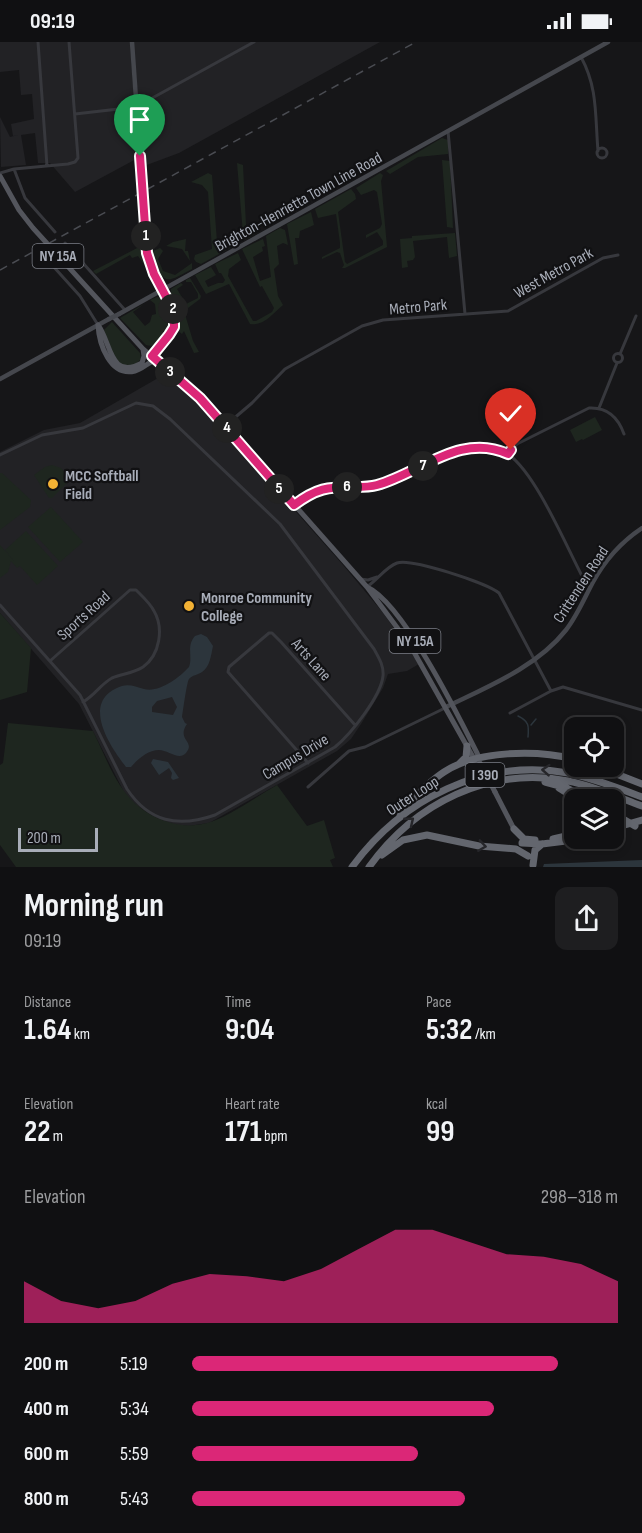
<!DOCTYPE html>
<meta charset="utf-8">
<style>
body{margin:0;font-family:"Sofia Sans Condensed",sans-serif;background:#1e1e20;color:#f1f3f6;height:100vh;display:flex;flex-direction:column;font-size:22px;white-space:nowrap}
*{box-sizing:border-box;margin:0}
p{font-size:20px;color:#9c9d9f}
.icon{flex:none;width:33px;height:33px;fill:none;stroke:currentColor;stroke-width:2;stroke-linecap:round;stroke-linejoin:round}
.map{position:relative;height:825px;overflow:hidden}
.panel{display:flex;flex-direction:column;background:#101012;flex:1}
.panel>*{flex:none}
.buttons{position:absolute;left:564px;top:675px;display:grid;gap:12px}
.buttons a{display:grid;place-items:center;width:60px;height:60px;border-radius:12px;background:#101012;box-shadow:0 3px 9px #0003,0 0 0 2px #303032;font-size:30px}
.scale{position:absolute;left:18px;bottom:15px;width:80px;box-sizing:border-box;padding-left:6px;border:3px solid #a8adb8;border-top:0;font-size:16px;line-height:21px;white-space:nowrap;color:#a8adb8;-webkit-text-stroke:4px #111113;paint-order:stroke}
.pin{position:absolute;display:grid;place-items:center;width:51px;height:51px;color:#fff;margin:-62px -26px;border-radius:50% 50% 50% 0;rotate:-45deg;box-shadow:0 0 6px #0007}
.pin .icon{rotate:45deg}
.km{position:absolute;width:30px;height:30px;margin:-15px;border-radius:50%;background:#222;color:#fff;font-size:16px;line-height:30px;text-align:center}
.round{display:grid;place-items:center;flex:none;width:63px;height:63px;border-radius:12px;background:#1e1e20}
.headline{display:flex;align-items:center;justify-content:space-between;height:102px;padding:0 24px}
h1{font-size:33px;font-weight:700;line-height:45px}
.metrics{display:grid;grid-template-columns:repeat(3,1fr);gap:9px;height:102px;padding:6px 24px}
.metrics div{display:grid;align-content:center}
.metrics b{font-size:30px;font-weight:700}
.metrics small{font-size:16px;font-weight:400}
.metrics p{font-size:16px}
.chart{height:168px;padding:12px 24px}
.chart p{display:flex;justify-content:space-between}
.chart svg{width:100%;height:108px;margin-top:6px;fill:#db2777;opacity:.7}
ul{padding:0 24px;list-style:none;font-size:20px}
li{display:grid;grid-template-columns:96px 72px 1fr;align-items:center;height:45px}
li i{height:15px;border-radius:8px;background:#db2777}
.status{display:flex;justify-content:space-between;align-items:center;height:42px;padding:0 30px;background:#101012;direction:ltr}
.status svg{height:16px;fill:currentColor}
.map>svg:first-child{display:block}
.built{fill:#222225}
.green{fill:#1e261f}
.water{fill:#2c353c;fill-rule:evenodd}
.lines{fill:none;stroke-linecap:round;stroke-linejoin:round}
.stream{stroke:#2c353c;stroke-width:1.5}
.street{stroke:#37383d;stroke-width:3}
.secondary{stroke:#45474d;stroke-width:4.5}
.primary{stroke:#53555c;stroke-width:5}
.highway{stroke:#63666e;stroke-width:7}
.rail{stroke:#4a4c52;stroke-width:1.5;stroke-dasharray:8 6;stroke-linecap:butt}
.secondary-bridge{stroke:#45474d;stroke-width:4.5}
.primary-bridge{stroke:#53555c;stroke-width:5}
.highway-bridge{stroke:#63666e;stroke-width:7}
.oneway{stroke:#26262a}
.route-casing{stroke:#fff;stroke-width:12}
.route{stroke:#db2777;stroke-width:8}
.poi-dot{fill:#f2b134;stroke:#111113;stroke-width:2}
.labels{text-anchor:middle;stroke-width:4.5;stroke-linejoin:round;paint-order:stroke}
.shield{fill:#111113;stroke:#7b7e86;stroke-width:1.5}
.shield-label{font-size:15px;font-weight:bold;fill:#a8adb8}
.street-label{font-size:16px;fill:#a8adb8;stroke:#111113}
.poi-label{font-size:16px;font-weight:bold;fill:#a8adb8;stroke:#111113;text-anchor:start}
</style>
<div class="status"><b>09:19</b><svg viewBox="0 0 49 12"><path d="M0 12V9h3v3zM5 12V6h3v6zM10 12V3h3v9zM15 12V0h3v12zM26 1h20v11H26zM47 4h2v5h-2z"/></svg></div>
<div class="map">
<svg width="642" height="825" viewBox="0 0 642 825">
<rect width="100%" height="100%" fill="#161618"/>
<path class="built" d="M0 0H130L138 116 75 150 50 121H38L35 91 21 93 26 123 1 125 0 75 10 95 18 93 13 94 11 82 34 77 32 52 21 53 19 28 0 30Z
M133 0H380L179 111 144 124Z
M165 332 185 349 229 394 343 523 384 572 419 622 407 629 388 632 383 646 361 682 351 697 337 709 209 781 189 784 173 783 154 775 134 762 124 750 79 662 0 571V410L44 388 80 381Z"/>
<path class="green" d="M442 96 448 98V112L418 115 390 132 386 129Z
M442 118 450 119 453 186 447 185Z
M237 121 243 123 246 183 256 182 258 188 257 191 245 198 241 192H243Z
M208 131 212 133 217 200 235 195 236 193 237 202 201 222 196 220 194 217 195 213 212 207 208 150 202 143 191 140Z
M380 131 383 133 381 139 387 205 345 226H342L344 223 340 211 337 210 322 217V215L340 206V201L336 172 318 176 315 167 351 147 355 152 356 157 338 170 345 220 347 222 383 203V199L377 190 366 196V193L380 186 382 182 377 150 374 148 361 153 356 146Z
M311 170 314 183 300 189 299 196H295L298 222 294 223 287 182Z
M280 186 285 188 288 203 283 201 277 204 279 222 274 227 278 254 283 263C273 271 265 284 250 282L229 242 206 252 195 233 211 225 216 233 205 239 208 245 218 241H223L225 238 221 231H219L215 222 238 211 241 218 229 227 228 234 253 279H256L272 270 274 266 262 244 260 245 242 207 263 197 265 204 262 205 263 209 253 215 260 239 271 235 266 194Z
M455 191 457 214 449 216 447 195 413 199 415 215 413 218 407 219 408 225 402 226 400 197 412 196V194Z
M186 197 185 209H188L190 219 182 207 166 204 173 200Z
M141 204 144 205 145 224 138 214 132 216 130 213 96 232 93 229Z
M160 206 163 209 158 217 163 229 175 233 192 221V227C165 242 164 243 152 214L151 210Z
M190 236 201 254 200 257 184 269 193 299 199 310 194 311 184 289 182 292 177 288C182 268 170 262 171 247L181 241 183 243 177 247 186 262 198 256V252L191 240H186V238Z
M157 255 164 258C168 264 172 270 171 277 170 289 159 308 146 303L120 276 144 262 133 270 145 284 150 280 152 273 156 272 155 262 150 258Z
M112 280 140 311 141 317C137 321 133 324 128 324 110 323 108 300 104 288Z
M595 375 602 388 583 398 582 397 576 400 570 388Z
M52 423 61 426 71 437 52 456H49L34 433 45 425Z
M0 431H2L31 458 30 465 0 488Z
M51 465 83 500 60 520 28 485Z
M26 489 58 524 37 543 20 524 17 526 11 519 8 530 0 536V503L14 519 5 508Z
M0 571 31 606 27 650 0 658Z
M8 681 93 689C111 726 121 762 162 778 177 784 192 785 207 781 226 777 259 753 277 743L307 784 324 778 335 816 330 818 333 825H16L0 803V723L3 721Z"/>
<path class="water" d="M201 592 207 595 213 604C211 613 210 625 202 630 198 633 192 633 189 637 187 639 183 669 182 675L185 681 187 682C176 698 196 699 186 711 179 719 168 708 159 708 148 708 138 717 131 725H126C108 702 80 658 122 644 130 642 136 645 144 647 159 651 179 636 189 625 193 615 186 604 195 594ZM172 655 177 665 173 673 152 670V665L157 659Z
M153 717 168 720 179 736 173 738 171 736 172 731 169 726 159 733 151 721Z
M642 818V825H543L544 822Z"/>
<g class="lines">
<path class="stream" d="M518 674C529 679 529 684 528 695
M531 683 536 677"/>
<path class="street" d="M38 0 47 124
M581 15C598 46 595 74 598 109
M75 72 136 65 254 0
M448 89 465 272
M597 111a5 5 0 1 1 10 0a5 5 0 1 1-10 0Z
M14 127 25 156 55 190
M0 131 14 127 68 122 75 120 78 116 69 0
M65 201 125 268
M43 213 80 254 98 283
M613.5 316a4.5 4.5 0 1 1 9 0a4.5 4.5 0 1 1-9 0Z
M620 312 636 274
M599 366 617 321
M225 384 252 361 285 327 362 284 383 278 508 269 603 216 618 213
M508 412 517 402 589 366C607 365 618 375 624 392
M0 413 42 393 83 386 136 361 153 364 170 377 280 482 374 607C379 616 384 624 383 634 381 654 351 692 335 705L215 773C178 786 149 780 127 747L80 653 0 563
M295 462 308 452 323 445 379 443 464 407C478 404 496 404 509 413 535 431 565 501 581 532L592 541
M298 466 312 452
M360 537 368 538 377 535
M368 544C378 537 386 525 397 521 411 516 487 541 499 551L551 649
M50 619 130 548H136C142 554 150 561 154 569 164 586 160 613 143 625 134 631 122 632 112 636 101 642 95 653 83 660
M510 671 551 649 563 645 642 668
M308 721 228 630 229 625 269 591H272L281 600 355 683
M308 745 349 709 365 705 445 666"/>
<path class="secondary" d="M132 0 142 142
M144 156C145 177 143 201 149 221 164 268 196 265 152 314
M119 272 608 0
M0 337 109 277
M446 665C487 645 537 625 566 588 577 574 584 557 593 540 605 518 621 500 642 486"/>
<path class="primary" d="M0 134 19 168 33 186 143 307 200 356 367 545 410 603 473 715 476 717
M98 283C99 302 110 335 135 329 143 327 148 320 156 318
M98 283C111 299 109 339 142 321L144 314 143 307
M367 545C403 561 459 675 478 713V717
M495 750 515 789"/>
<path class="highway" d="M459 722 466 715 467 704
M596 724 642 742
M545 740 567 746 589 758
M559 746 567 751 574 759
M399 771C413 757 427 741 444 730 477 708 537 708 574 717
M614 772 623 777
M614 786 642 778
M514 787 524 797 535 798
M553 797 566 794 574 788
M522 801 542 802 590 796
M382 813 403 798 427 793 479 804 516 807 528 814
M533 823 535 808 542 802
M352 825C402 757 483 716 568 731 593 736 618 746 642 755
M369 825C415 761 489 724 568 739 594 744 618 755 642 764"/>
<path class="rail" d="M0 228 416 0"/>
<path class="secondary-bridge" d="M142 142 144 156
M109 277 119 272"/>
<path class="primary-bridge" d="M480 721 495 750"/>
<path class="highway-bridge" d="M623 777 635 784"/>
</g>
<defs><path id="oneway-chevron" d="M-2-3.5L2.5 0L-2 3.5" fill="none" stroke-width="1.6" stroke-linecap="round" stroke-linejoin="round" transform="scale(1.5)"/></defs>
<g class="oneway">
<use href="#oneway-chevron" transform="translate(546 728) rotate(-176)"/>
<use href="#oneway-chevron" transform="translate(410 779) rotate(-39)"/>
<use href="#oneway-chevron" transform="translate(482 804) rotate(8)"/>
</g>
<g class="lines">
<g class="route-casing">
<path id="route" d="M140 114 147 211 154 232 172 266 174 275V285L169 293 152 314 200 356 294 463C317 446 327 445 354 445 362 445 370 445 377 443 420 431 461 390 508 412L511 408"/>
</g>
<use href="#route" class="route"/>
</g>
<g class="poi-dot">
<circle cx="53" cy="442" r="6"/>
<circle cx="189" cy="564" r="6"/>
</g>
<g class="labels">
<g class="shield">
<rect x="32.5" y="202" width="51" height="24" rx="4.5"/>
<rect x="389.5" y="587" width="51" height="24" rx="4.5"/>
<rect x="465.5" y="721" width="39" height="24" rx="4.5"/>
</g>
<g class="shield-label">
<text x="58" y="219">NY 15A</text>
<text x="415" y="604">NY 15A</text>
<text x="485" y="738">I 390</text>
</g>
<g class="street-label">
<text transform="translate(298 159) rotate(-29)" y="6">Brighton-Henrietta Town Line Road</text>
<text transform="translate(553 230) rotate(-29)" y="6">West Metro Park</text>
<text transform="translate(418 264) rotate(-5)" y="6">Metro Park</text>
<text transform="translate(580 542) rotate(-57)" y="6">Crittenden Road</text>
<text transform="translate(83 573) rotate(-42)" y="6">Sports Road</text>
<text transform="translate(312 617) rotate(48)" y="6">Arts Lane</text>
<text transform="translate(295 714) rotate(-31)" y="6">Campus Drive</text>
<text transform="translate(412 753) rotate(-33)" y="6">Outer Loop</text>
</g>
<g class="poi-label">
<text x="65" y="439">MCC Softball<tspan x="65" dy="18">Field</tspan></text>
<text x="201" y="561">Monroe Community<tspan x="201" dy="18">College</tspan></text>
</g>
</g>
</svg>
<div class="buttons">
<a><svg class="icon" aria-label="locate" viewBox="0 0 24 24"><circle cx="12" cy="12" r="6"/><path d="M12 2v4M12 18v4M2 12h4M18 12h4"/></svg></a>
<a><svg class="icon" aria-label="layers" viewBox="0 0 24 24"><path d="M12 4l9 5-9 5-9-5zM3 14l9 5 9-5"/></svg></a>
</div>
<div class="scale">200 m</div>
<div class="pin" style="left:140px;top:114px;background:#1e9e55"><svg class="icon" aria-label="arrive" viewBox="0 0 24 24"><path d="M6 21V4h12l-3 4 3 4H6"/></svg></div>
<div class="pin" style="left:511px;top:408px;background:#d93025"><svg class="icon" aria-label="check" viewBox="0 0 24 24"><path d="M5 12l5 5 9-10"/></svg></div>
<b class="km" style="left:146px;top:194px">1</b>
<b class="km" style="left:173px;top:267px">2</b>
<b class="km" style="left:170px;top:330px">3</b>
<b class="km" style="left:227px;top:386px">4</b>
<b class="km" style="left:279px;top:447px">5</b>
<b class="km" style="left:347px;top:445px">6</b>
<b class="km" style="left:423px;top:424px">7</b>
</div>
<section class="panel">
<div class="headline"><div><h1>Morning run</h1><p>09:19</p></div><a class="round"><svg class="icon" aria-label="share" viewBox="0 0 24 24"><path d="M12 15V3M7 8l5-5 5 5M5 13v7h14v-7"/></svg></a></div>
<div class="metrics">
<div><p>Distance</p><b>1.64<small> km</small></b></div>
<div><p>Time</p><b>9:04</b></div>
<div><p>Pace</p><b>5:32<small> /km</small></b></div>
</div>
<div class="metrics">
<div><p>Elevation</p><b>22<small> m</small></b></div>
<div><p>Heart rate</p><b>171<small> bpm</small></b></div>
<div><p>kcal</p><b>99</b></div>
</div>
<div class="chart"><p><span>Elevation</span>298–318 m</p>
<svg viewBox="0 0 160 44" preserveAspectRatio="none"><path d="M0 44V27L10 35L20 38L30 35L40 28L50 24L60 25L70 27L80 22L90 14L100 6L110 6L120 11L130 16L140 17L150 20L160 27V44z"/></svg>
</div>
<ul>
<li><b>200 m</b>5:19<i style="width:86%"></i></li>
<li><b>400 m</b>5:34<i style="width:71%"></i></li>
<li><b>600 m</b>5:59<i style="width:53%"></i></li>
<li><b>800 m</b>5:43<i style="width:64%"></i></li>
</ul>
</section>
